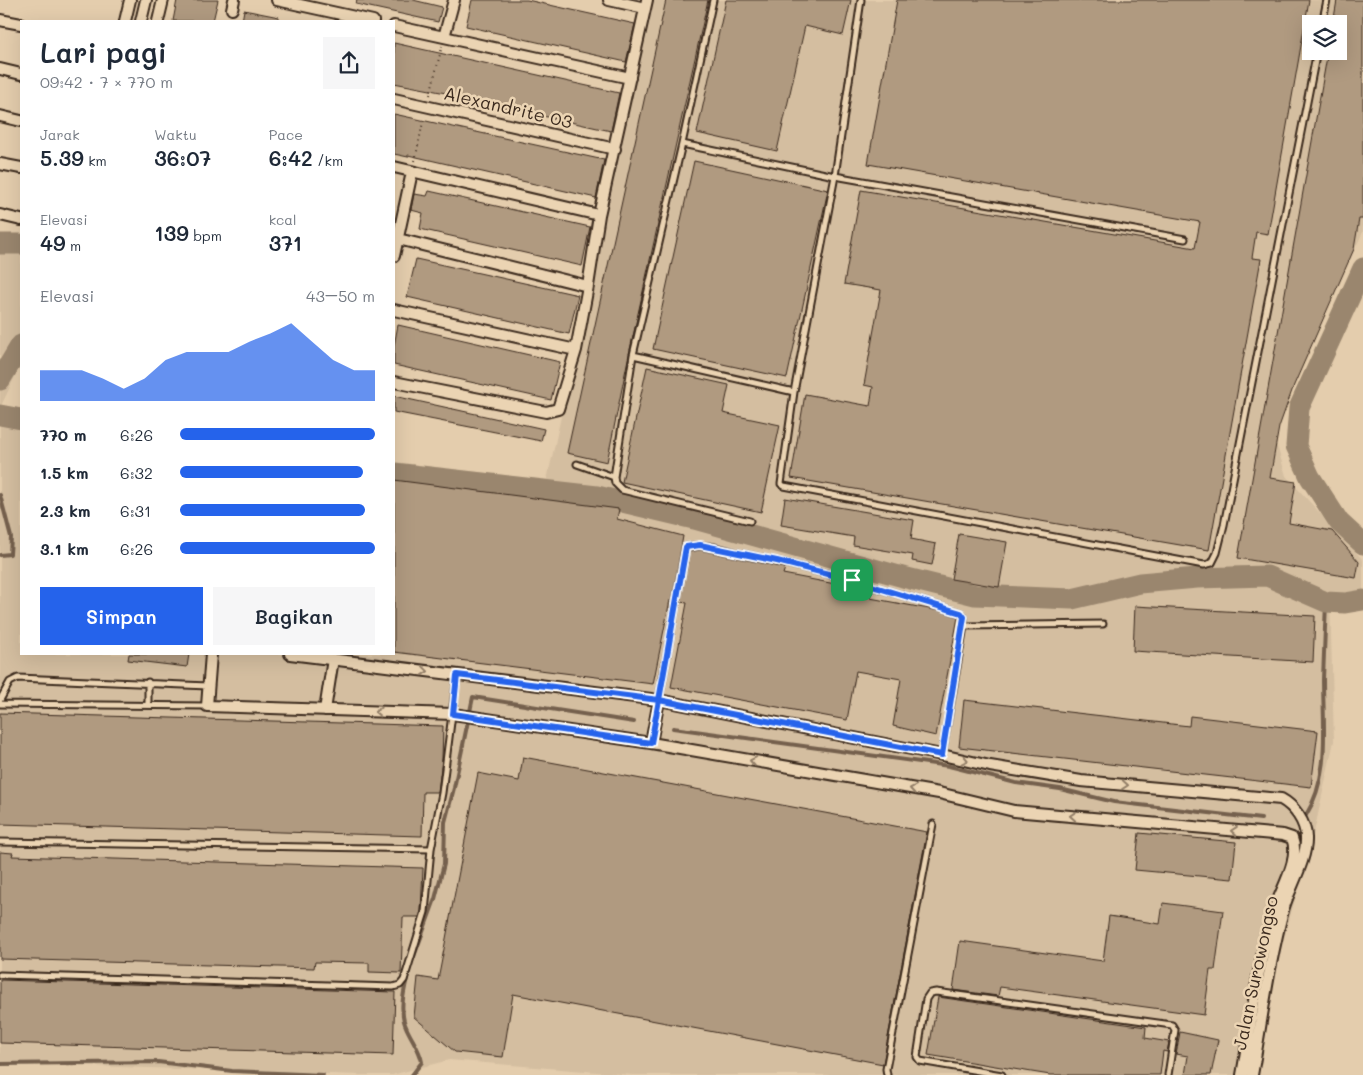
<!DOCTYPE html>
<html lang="id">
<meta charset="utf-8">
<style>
body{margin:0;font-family:Mali,sans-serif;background:#f6f6f7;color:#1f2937;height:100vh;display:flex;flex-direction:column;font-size:19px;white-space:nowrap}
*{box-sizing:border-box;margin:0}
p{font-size:16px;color:#747a83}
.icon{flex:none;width:28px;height:28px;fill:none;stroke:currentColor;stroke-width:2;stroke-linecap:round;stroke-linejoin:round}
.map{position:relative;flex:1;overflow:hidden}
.panel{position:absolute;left:20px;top:20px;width:375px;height:635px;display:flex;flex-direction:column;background:#fff;border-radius:0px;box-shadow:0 5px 20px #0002}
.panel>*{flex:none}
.fabs{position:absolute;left:1302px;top:15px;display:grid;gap:10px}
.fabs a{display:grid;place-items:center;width:45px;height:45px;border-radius:0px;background:#fff;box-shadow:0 5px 20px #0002;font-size:25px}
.pin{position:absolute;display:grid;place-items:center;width:42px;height:42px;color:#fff;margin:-21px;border-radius:10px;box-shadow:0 2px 8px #0006}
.round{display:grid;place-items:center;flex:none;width:52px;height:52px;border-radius:0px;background:#f6f6f7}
.overview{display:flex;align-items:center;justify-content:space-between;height:85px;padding:0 20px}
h1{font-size:28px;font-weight:600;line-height:38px}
.figures{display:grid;grid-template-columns:repeat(3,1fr);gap:8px;height:85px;padding:5px 20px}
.figures div{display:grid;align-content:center}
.figures b{font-size:21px;font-weight:600}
.figures small{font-size:14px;font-weight:400}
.figures p{font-size:14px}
.chart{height:140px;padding:10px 20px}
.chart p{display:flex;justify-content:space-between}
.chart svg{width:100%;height:90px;margin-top:5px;fill:#2563eb;opacity:.7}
.action{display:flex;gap:10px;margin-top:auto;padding:10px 20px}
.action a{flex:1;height:58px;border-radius:0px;background:#2563eb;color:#fff;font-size:20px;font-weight:600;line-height:58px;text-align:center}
.action a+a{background:#f6f6f7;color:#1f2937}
ul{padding:0 20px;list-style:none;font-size:16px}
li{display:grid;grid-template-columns:80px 60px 1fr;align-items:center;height:38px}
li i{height:12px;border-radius:6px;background:#2563eb}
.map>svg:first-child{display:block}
.built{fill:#d4bea0;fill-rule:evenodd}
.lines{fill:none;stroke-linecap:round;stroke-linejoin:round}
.stream{stroke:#74614e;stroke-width:4}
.river{stroke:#9a866e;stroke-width:21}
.building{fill:#b09a80;stroke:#3b2a1e}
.service-casing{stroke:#3b2a1e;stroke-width:9}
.minor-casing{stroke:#3b2a1e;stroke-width:14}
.path{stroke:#3b2a1e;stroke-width:2;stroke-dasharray:1 4;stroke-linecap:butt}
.service{stroke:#ebd4b3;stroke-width:5}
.minor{stroke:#ebd4b3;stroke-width:10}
.oneway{stroke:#937f68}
.route-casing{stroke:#fff;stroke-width:10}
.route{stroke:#2563eb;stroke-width:6}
.labels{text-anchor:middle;stroke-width:5;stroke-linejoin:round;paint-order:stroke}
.street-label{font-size:18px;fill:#3b2a1e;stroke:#ebd4b3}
</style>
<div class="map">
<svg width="1363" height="1075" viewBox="0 0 1363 1075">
<rect width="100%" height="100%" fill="#e4cdad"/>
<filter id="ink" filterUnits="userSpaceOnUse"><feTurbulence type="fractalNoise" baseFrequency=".02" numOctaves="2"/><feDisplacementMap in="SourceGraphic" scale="10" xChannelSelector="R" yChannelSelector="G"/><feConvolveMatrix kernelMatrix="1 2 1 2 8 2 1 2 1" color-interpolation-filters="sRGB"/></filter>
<g filter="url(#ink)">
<path class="built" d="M653 0H1363V232L1291 381 1275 439 1286 476 1363 560V598H1330L1334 741 1315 828 1272 981 1255 1075H633L449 1060 392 1075H360L0 1063V409L21 415V654H394V462L547 480ZM1311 24H1339V51H1311Z
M0 238 21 239V364L0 408Z"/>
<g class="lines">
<path class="stream" d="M0 495 11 537 10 554 0 555
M673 728 949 766 1016 783 1060 789 1114 802 1261 819
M1305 817C1331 776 1323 726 1323 679 1324 653 1325 628 1326 602
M413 959 435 899 444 864 445 822 454 788 473 697 634 722
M407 978C403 995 399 1013 407 1029 412 1040 420 1050 422 1062L412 1075
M0 1064 158 1062 232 1071 323 1075"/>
<path class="river" d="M0 244H21
M1363 268 1299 408 1296 446 1310 477 1339 522 1363 544
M0 380 21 345
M0 415 21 419
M394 473 597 496 694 519 903 577 975 595 1072 599 1140 583 1197 578 1267 576 1326 602 1345 603 1363 600"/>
</g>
<path class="building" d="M177 0H218L213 21H173Z
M357 0H413L442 7 438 22 356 4Z
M472 0H527L635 24 626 62 466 26Z
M666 0H708L629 354 607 462 567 453Z
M726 0H851L843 35 805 26 777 151 697 133Z
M897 0H1309L1268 234 1256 232 1252 258 1261 259 1209 550 791 478 805 394 870 406 873 387 864 385 881 290 844 284 861 190 1195 248 1200 222 868 164Z
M1337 0H1363V219H1359L1354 249 1294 385 1279 427 1270 478 1296 482 1289 523 1332 531 1359 562 1356 578 1238 558 1328 51H1339V24H1333Z
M244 10 279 17V21H242Z
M394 43 619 93 611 131 461 98 451 96V94L394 83Z
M394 114 604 160 596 198 408 155V157L394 154Z
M694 161 828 190 787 378 653 349Z
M429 191 590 227 582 266 420 229 423 213 411 210 414 194 427 196Z
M416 259 578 295 569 334 407 297Z
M398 325 560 362 551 400 394 365V346Z
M647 367 729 385 723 413 780 425 761 512 622 482Z
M394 396 544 429 541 441 394 412Z
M394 480 619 509 617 519 683 536 672 601 670 600 653 684 394 652Z
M785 498 914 520 911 539 936 544 932 565 912 561 913 555 853 545 854 537 781 525Z
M959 534 1007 542 999 587 951 579Z
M700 550 785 568 783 574 872 591 870 598 940 611 958 617 936 736 893 726 901 679 856 671 847 720 671 687 687 603 680 602 689 552Z
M1135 606 1315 616 1313 662 1133 651Z
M129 654H189L187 667 128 660Z
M964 700 1189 726 1190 716 1318 731 1311 787 959 747Z
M0 713 443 726 442 759 438 792H423L422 836 0 824Z
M523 757 927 832 883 1064 513 994 503 1057 455 1052 414 1017 418 977 438 980 478 773 519 781Z
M1139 833 1236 842 1232 879 1135 870Z
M0 852 13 853 12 856 423 868 421 911 419 917H403L401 973 369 972V963L315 962 314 968 0 959Z
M1163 903 1223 911 1215 970H1210L1204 1015 1000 987 998 996 953 990 960 941 1103 961 1109 916 1160 924Z
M0 980 395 992 393 1055 0 1043Z
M938 997 1146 1027 1145 1038 1169 1042 1167 1052 1163 1051 1160 1075H1050L928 1055Z
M1180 1032 1218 1040 1211 1075H1185L1188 1056 1176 1054Z"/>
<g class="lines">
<g class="service-casing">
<path id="service" d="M1322 24 1327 0
M682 144 713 0
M1185 239 835 176 794 392 781 484 784 486 1204 565 1212 563 1217 553 1224 525 1317 51
M633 355 794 392
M577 464 614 477
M750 521 622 490 615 483 614 477 633 355 682 144 835 176 861 0
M964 626 1103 624
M148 682V705
M0 700 10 682 18 678 208 686
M659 700 685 551 686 547C704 542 726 550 743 554 817 569 889 591 961 613L964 617V626L942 755
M0 704 207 706
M0 842 431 849
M0 975 393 987 400 985 404 980 425 912 431 849 442 793 457 675
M887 1075 886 1069 933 824
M1002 1075 920 1061 917 1057 926 999 930 993 936 992 1172 1025 1175 1030 1168 1075"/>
</g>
<g class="minor-casing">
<path id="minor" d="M277 0 373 21
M609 0 645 8
M232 9 234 0
M0 20 21 24
M125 21 130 0
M141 21 146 0
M158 21 163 0
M394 26 630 78
M444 37 454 0
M0 69 21 74
M394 99 615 149
M0 116 21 121
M0 164 21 168
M394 167 599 215
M0 215 21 220
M394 238 588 286
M394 256 412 172
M394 310 576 350
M394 382 546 412 558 409 576 350 588 286 599 215 647 0
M211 654 207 706 453 714 651 743 939 793 1014 811 1283 835 1292 838C1300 858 1284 884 1277 903 1258 954 1252 1021 1242 1075
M290 654 659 700 942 755 990 766 1081 781 1281 799C1294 806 1306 822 1306 838 1307 859 1290 887 1284 907 1269 962 1262 1019 1252 1075
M325 710 333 659
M651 743 659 700"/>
</g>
<path class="path" d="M430 95 442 46
M415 161 424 117"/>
<use href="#service" class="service"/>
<use href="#minor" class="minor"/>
</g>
<defs><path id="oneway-chevron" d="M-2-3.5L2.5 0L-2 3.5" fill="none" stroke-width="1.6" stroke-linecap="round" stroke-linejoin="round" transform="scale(1.25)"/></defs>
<g class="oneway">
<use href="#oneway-chevron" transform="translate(425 671) rotate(7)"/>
<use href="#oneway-chevron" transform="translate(378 712) rotate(-178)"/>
<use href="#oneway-chevron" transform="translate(965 760) rotate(13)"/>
<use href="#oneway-chevron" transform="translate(753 761) rotate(-170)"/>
<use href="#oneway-chevron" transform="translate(1125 785) rotate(5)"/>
<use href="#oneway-chevron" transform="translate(913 789) rotate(-170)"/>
<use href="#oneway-chevron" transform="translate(1073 816) rotate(-175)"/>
<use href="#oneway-chevron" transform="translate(1234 831) rotate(-175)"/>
</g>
</g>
<g class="lines" filter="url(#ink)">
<g class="route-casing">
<path id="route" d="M852 580 777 561 700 545 686 547 659 700 457 675 453 714 651 743 659 700 942 755 964 617 961 613 852 580"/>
</g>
<use href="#route" class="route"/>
</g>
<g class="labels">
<g class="street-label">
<text transform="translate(508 108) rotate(13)" y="6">Alexandrite 03</text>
<text transform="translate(1256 973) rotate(-78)" y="6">Jalan Surowongso</text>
</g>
</g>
</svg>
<div class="fabs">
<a><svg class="icon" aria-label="layers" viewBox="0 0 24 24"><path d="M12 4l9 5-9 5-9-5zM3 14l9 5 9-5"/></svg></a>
</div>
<div class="pin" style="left:852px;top:580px;background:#1e9e55"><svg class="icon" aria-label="arrive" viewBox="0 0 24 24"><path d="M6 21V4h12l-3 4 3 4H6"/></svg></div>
<section class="panel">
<div class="overview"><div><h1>Lari pagi</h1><p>09:42 · 7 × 770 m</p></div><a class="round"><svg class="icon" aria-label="share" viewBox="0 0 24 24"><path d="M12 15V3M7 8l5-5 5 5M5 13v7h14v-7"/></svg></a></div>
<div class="figures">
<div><p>Jarak</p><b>5.39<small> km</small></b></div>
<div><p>Waktu</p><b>36:07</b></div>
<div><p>Pace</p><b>6:42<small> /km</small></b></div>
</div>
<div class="figures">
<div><p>Elevasi</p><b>49<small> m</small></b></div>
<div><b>139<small> bpm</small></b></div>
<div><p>kcal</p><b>371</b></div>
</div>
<div class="chart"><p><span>Elevasi</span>43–50 m</p>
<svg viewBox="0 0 160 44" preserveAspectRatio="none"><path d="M0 44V29L10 29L20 29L30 33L40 38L50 33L60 24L70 20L80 20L90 20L100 15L110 11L120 6L130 15L140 24L150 29L160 29V44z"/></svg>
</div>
<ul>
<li><b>770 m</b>6:26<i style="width:100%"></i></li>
<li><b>1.5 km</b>6:32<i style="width:94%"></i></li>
<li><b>2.3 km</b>6:31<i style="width:95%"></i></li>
<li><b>3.1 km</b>6:26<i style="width:100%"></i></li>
</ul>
<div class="action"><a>Simpan</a><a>Bagikan</a></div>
</section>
</div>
